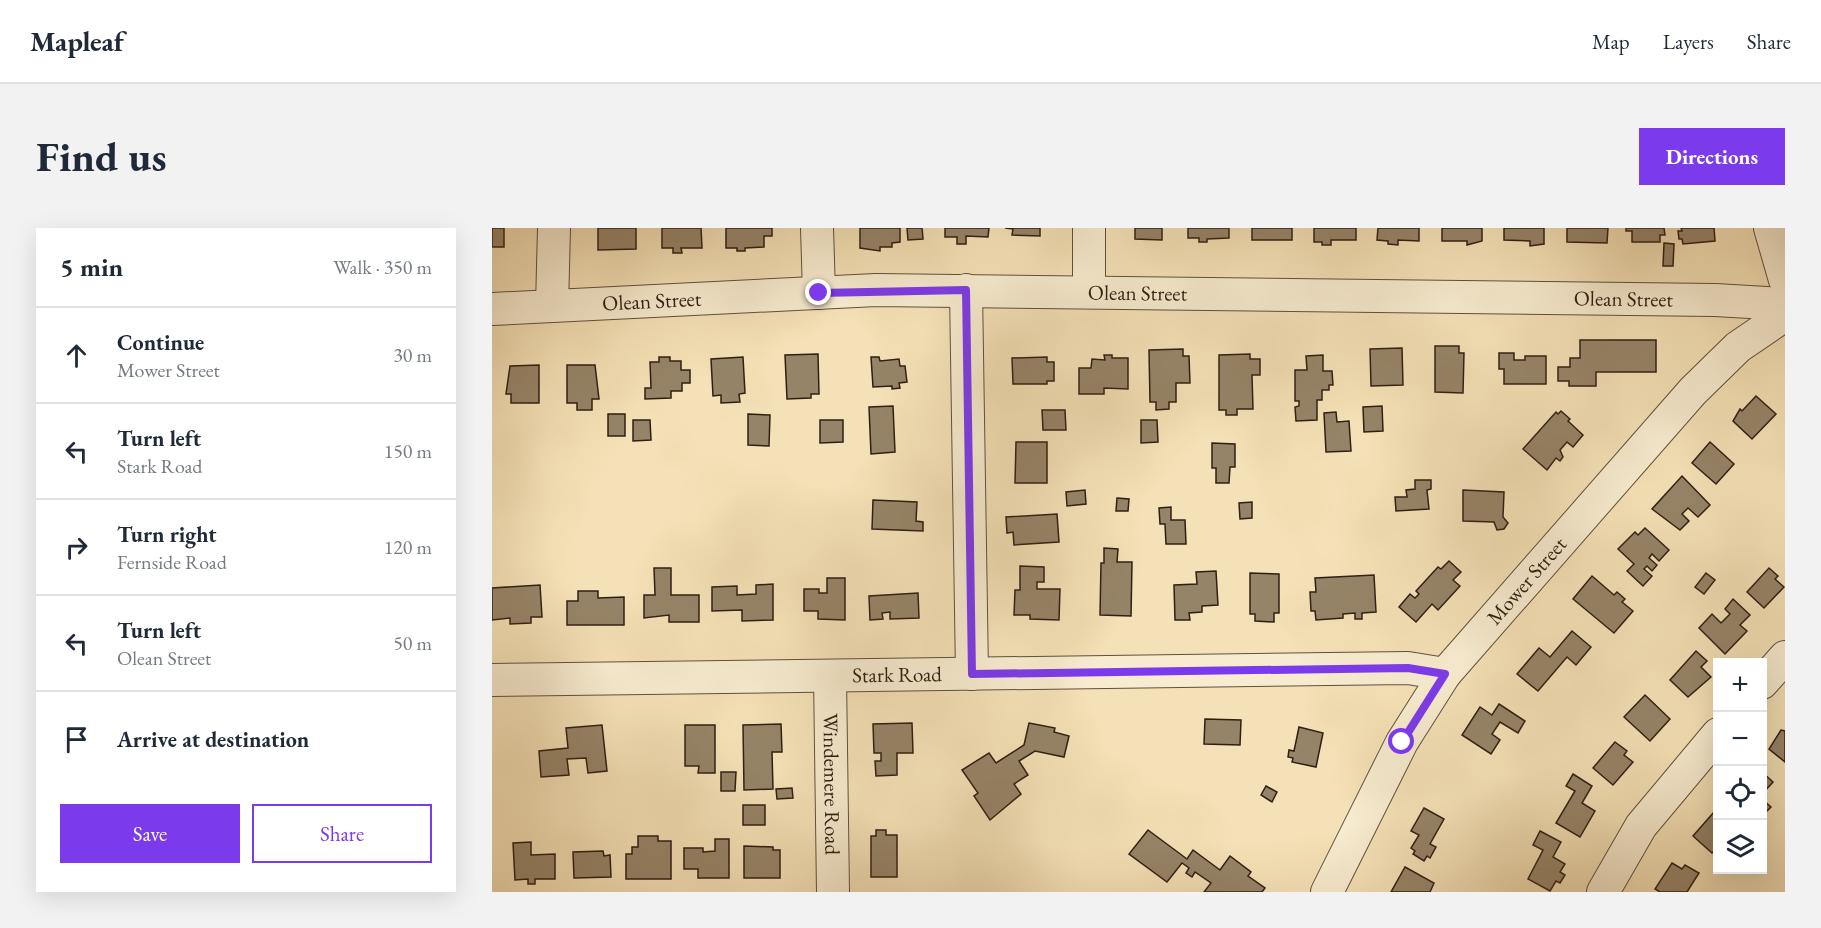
<!DOCTYPE html>
<meta charset="utf-8">
<style>
:root{--surface:#fff;--page:#f2f2f3;--text:#1f2937;--muted:#747a83;--line:#e0e1e3;--accent:#7c3aed}
body{margin:0;font-family:"EB Garamond",serif;background:var(--page);color:var(--text)}
.controls{position:absolute;right:18px;bottom:18px;display:grid;overflow:hidden;border-radius:0px;box-shadow:0 6px 24px #0002}
.controls button{width:54px;height:54px;display:grid;place-items:center;padding:0;border:0;border-bottom:2px solid var(--line);background:var(--surface);color:var(--text);font:30px sans-serif}
.stop{position:absolute;width:18px;height:18px;margin:-14px;border:4px solid #7c3aed;border-radius:50%;background:#fff}
.stop.end{background:#7c3aed;border-color:#fff;box-shadow:0 2px 6px #0008}
.list{margin:0;padding:0;list-style:none}
h2{display:flex;justify-content:space-between;align-items:center;height:78px;margin:0;padding:0 24px;font-size:26px}
h2 small{font-size:20px;font-weight:400;color:var(--muted)}
.list li{display:grid;grid-template-columns:39px 1fr auto;gap:18px;align-items:center;box-sizing:border-box;height:96px;padding:0 24px;border-top:2px solid var(--line)}
.list b{display:block;font-size:22px;white-space:nowrap}
.list p{margin:0;font-size:20px;white-space:nowrap;color:var(--muted)}
.list em{font-size:20px;font-style:normal;color:var(--muted)}
.actions{display:flex;gap:12px;padding:18px 24px}
.actions a{flex:1;padding:14px 0;border:2px solid var(--accent);border-radius:0px;text-align:center;font-size:21px;color:var(--accent)}
.actions .main{background:var(--accent);color:#fff}
.icon{flex:none;width:33px;height:33px;fill:none;stroke:currentColor;stroke-width:2;stroke-linecap:round;stroke-linejoin:round}
.map{position:relative;flex:none;width:1293px;height:664px;overflow:hidden;border-radius:0px}
header{display:flex;align-items:center;gap:36px;box-sizing:border-box;height:84px;padding:0 30px;background:var(--surface);border-bottom:2px solid var(--line)}
header strong{font-size:28px}
nav{display:flex;gap:33px;margin-inline-start:auto;font-size:21px}
.intro{display:flex;align-items:center;justify-content:space-between;box-sizing:border-box;height:144px;padding:0 36px}
h1{margin:0;font-size:42px}
.button{padding:15px 27px;border-radius:0px;background:var(--accent);color:#fff;font-size:21px;font-weight:700}
main{display:flex;gap:36px;padding:0 36px}
aside{flex:1;background:var(--surface);border-radius:0px;box-shadow:0 6px 24px #0002}
.map>svg:first-child{display:block}
.building{fill:#968468;stroke:#2f1f13;stroke-width:1.5}
.lines{fill:none;stroke-linecap:round;stroke-linejoin:round}
.minor-casing{stroke:#60503c;stroke-width:34}
.minor{stroke:#f8ecd0;stroke-width:32}
.route{stroke:#7c3aed;stroke-width:8}
.labels{text-anchor:middle;stroke-width:4.5;stroke-linejoin:round;paint-order:stroke}
.street-label{font-size:21px;fill:#2f1f13;stroke:#f8ecd0}
</style>
<header>
<strong>Mapleaf</strong>
<nav><a>Map</a><a>Layers</a><a>Share</a></nav>
</header>
<div class="intro"><h1>Find us</h1><a class="button">Directions</a></div>
<main>
<aside>
<h2>5 min<small>Walk · 350 m</small></h2>
<ul class="list">
<li><svg class="icon" aria-label="ahead" viewBox="0 0 24 24"><path d="M12 20V5M6 11l6-6 6 6"/></svg><div><b>Continue</b><p>Mower Street</p></div><em>30 m</em></li>
<li><svg class="icon" aria-label="left" viewBox="0 0 24 24"><path d="M17 20v-9H6M10 6l-5 5 5 5"/></svg><div><b>Turn left</b><p>Stark Road</p></div><em>150 m</em></li>
<li><svg class="icon" aria-label="right" viewBox="0 0 24 24"><path d="M7 20v-9h11M14 6l5 5-5 5"/></svg><div><b>Turn right</b><p>Fernside Road</p></div><em>120 m</em></li>
<li><svg class="icon" aria-label="left" viewBox="0 0 24 24"><path d="M17 20v-9H6M10 6l-5 5 5 5"/></svg><div><b>Turn left</b><p>Olean Street</p></div><em>50 m</em></li>
<li><svg class="icon" aria-label="arrive" viewBox="0 0 24 24"><path d="M6 21V4h12l-3 4 3 4H6"/></svg><div><b>Arrive at destination</b></div></li>
</ul>
<div class="actions"><a class="main">Save</a><a>Share</a></div>
</aside>
<div class="map">
<svg width="1293" height="664" viewBox="0 0 1293 664">
<rect width="100%" height="100%" fill="#f5e1b7"/>
<filter id="stains"><feTurbulence type="fractalNoise" baseFrequency=".00333" numOctaves="4"/><feColorMatrix values="0 0 0 0 .2 0 0 0 0 .09 0 0 0 0 .02 0 0 0 .5 -.17"/></filter>
<radialGradient id="worn" r=".72"><stop offset=".6" stop-color="#630" stop-opacity="0"/><stop offset="1" stop-color="#630" stop-opacity=".3"/></radialGradient>
<g class="building">
<rect x="0" y="0" width="12" height="19"/>
<polygon points="106,0 144,0 144,21 106,22"/>
<polygon points="170,0 209,0 210,20 189,20 190,25 181,25 181,20 170,20"/>
<polygon points="234,0 280,0 280,8 272,8 272,19 253,20 253,23 245,23 245,20 234,20"/>
<polygon points="368,0 408,0 408,14 400,15 400,19 388,19 388,23 368,20"/>
<polygon points="415,0 430,0 431,11 416,12"/>
<polygon points="453,0 497,0 496,9 474,8 474,16 465,16 465,9 453,9"/>
<polygon points="513,0 548,0 548,8 520,7 521,1"/>
<polygon points="643,0 670,0 670,12 643,11"/>
<polygon points="696,0 737,0 737,10 715,11 715,14 707,14 707,10 696,10"/>
<rect x="760" y="0" width="40" height="12"/>
<polygon points="822,0 864,0 864,12 839,12 839,17 830,17 830,14 822,14"/>
<polygon points="886,0 927,0 927,13 906,12 906,17 896,16 896,13 885,12"/>
<polygon points="950,0 990,0 990,13 975,17 975,13 950,13"/>
<polygon points="1012,0 1052,0 1052,16 1038,18 1038,13 1012,12"/>
<polygon points="1075,0 1116,0 1115,15 1075,14"/>
<polygon points="1134,0 1172,0 1173,7 1168,7 1168,14 1140,14 1140,3 1134,3"/>
<polygon points="1189,0 1222,0 1223,13 1191,16 1190,11 1187,11 1186,3 1190,3"/>
<polygon points="1172,15 1182,16 1181,38 1171,38"/>
<polygon points="1088,112 1164,112 1164,144 1104,144 1104,158 1077,158 1077,153 1066,153 1066,139 1078,139 1078,130 1088,130"/>
<polygon points="943,118 967,118 967,125 972,125 971,165 943,164"/>
<polygon points="910,120 911,157 879,158 878,121"/>
<polygon points="691,121 691,128 697,128 698,155 684,155 684,174 677,174 677,181 664,182 664,174 658,174 657,122"/>
<polygon points="1007,125 1022,125 1022,132 1033,132 1033,128 1054,128 1054,156 1012,156 1012,141 1007,141"/>
<polygon points="326,126 327,166 319,166 319,170 295,171 293,127"/>
<polygon points="758,126 758,131 768,131 768,147 760,147 761,181 745,181 745,187 734,187 734,182 727,182 727,127"/>
<polygon points="612,127 620,127 620,130 636,130 636,161 612,160 612,166 587,166 587,140 599,140 600,131 613,132"/>
<polygon points="831,127 831,143 840,143 841,157 837,157 837,162 830,162 830,172 825,172 825,192 804,193 803,179 807,178 807,173 803,173 803,142 815,142 814,128"/>
<polygon points="167,129 178,129 178,133 189,133 189,142 198,142 198,155 190,155 190,163 179,163 179,170 153,171 153,160 159,160 158,134 167,134"/>
<polygon points="251,129 253,165 247,166 248,174 229,175 229,167 221,168 219,131"/>
<polygon points="379,129 387,129 388,133 407,131 408,138 413,138 415,154 407,155 408,160 400,161 400,158 381,159"/>
<polygon points="555,129 555,134 562,134 562,153 555,153 555,156 521,156 520,130"/>
<polygon points="47,137 47,175 19,175 19,166 14,166 18,138"/>
<polygon points="75,137 103,137 107,171 100,171 100,182 85,182 85,175 75,175"/>
<polygon points="1264,168 1284,186 1260,211 1241,193 1248,181 1250,183"/>
<polygon points="401,178 403,224 379,226 377,179"/>
<polygon points="890,178 891,203 872,204 871,179"/>
<polygon points="550,182 573,182 574,202 551,202"/>
<polygon points="1069,183 1078,191 1076,193 1091,207 1081,219 1075,214 1068,222 1071,229 1068,233 1064,230 1055,242 1031,221 1064,184 1066,186"/>
<polygon points="844,184 845,194 857,193 859,223 834,224 832,185"/>
<rect x="116" y="186" width="17" height="22"/>
<polygon points="256,186 278,187 277,218 256,217"/>
<polygon points="141,192 158,192 159,212 141,213"/>
<polygon points="328,192 351,192 351,214 328,215"/>
<polygon points="649,192 665,192 666,214 649,215"/>
<polygon points="524,214 555,214 555,255 523,255"/>
<polygon points="1218,214 1242,236 1224,256 1200,235"/>
<polygon points="720,215 743,216 743,239 738,239 737,255 724,255 724,240 720,240"/>
<polygon points="1190,248 1218,277 1206,289 1196,280 1190,286 1197,293 1188,302 1160,281"/>
<polygon points="923,252 939,252 939,261 935,262 937,281 904,283 903,269 915,269 914,262 923,261"/>
<polygon points="593,262 594,276 575,278 574,264"/>
<polygon points="971,262 1012,264 1011,289 1016,295 1012,301 1005,302 1002,294 971,293"/>
<polygon points="625,270 637,271 636,283 624,283"/>
<polygon points="381,272 425,274 424,293 431,294 431,303 380,301"/>
<polygon points="760,274 760,290 748,291 747,275"/>
<polygon points="679,279 679,292 693,292 694,316 674,316 673,296 668,296 667,280"/>
<polygon points="565,286 567,314 522,317 521,304 515,305 514,289"/>
<polygon points="1153,300 1177,322 1167,333 1160,326 1157,330 1165,337 1160,343 1155,338 1152,341 1160,348 1151,358 1135,343 1142,336 1126,321 1143,304 1146,307"/>
<polygon points="612,320 626,321 625,334 640,334 639,388 608,387 609,335 612,335"/>
<polygon points="957,333 969,344 961,352 968,358 946,382 940,376 924,394 907,379 918,366 923,370 927,366 924,363 946,339 949,341"/>
<polygon points="528,338 552,339 552,354 545,354 545,361 568,361 567,392 538,391 538,387 522,387 523,362 528,362"/>
<polygon points="162,340 179,340 179,367 207,367 207,394 177,394 177,387 152,390 152,367 163,367"/>
<polygon points="1277,340 1286,348 1283,351 1292,359 1272,380 1255,364"/>
<polygon points="724,343 726,377 710,378 710,384 697,385 698,392 683,392 682,357 705,356 704,344"/>
<polygon points="758,345 787,346 787,385 782,385 782,394 763,393 763,386 758,386"/>
<polygon points="1214,345 1223,352 1212,366 1203,359"/>
<polygon points="882,347 884,384 870,385 870,391 863,391 863,385 851,386 851,390 824,392 823,383 819,383 818,364 824,364 823,350"/>
<polygon points="1100,348 1122,367 1125,364 1133,371 1130,374 1141,383 1122,405 1081,371"/>
<polygon points="335,350 353,350 353,392 326,391 326,383 312,383 312,361 327,361 327,365 335,365"/>
<polygon points="281,356 281,392 250,393 250,382 220,383 220,359 245,358 245,367 264,366 264,357"/>
<polygon points="48,357 50,389 39,389 39,395 18,396 18,390 0,392 0,360"/>
<polygon points="86,363 106,363 106,370 132,369 132,397 75,397 75,373 86,373"/>
<polygon points="426,365 427,390 398,391 398,384 390,385 391,391 378,392 377,368"/>
<polygon points="1241,371 1258,387 1248,397 1255,403 1233,426 1207,400 1220,386 1229,395 1238,386 1233,381"/>
<polygon points="1080,403 1099,419 1084,437 1075,429 1046,463 1025,446 1047,420 1058,429"/>
<polygon points="1204,423 1215,433 1209,439 1219,449 1196,469 1178,452"/>
<polygon points="1153,467 1178,491 1158,513 1132,489"/>
<polygon points="1007,476 1033,493 1026,505 1008,494 1000,506 1008,512 999,526 970,507 988,479 1000,487"/>
<polygon points="713,491 749,492 748,517 712,516"/>
<polygon points="420,495 421,525 405,525 405,547 384,548 383,533 389,533 389,525 382,525 381,496"/>
<polygon points="537,495 563,500 562,504 577,508 572,529 543,523 527,533 536,547 522,556 529,566 498,592 482,568 486,565 470,542 497,525 504,535 532,517"/>
<polygon points="289,496 290,524 280,524 281,561 252,562 251,497"/>
<polygon points="110,497 115,543 96,545 94,530 75,531 77,547 49,549 47,523 76,520 74,500"/>
<polygon points="193,497 223,497 223,545 206,545 207,538 193,538"/>
<polygon points="807,499 831,505 824,539 800,534 801,530 796,529 797,522 802,523"/>
<polygon points="1289,502 1293,503 1293,534 1277,521"/>
<polygon points="1123,514 1135,523 1132,527 1141,534 1121,557 1101,540"/>
<polygon points="229,544 244,544 243,563 229,563"/>
<polygon points="1270,544 1281,554 1270,566"/>
<polygon points="1081,546 1100,558 1090,575 1103,583 1088,609 1064,595 1083,563 1074,558"/>
<polygon points="774,558 785,564 780,574 769,567"/>
<polygon points="300,560 301,570 285,571 284,561"/>
<polygon points="1270,571 1279,579 1270,588"/>
<rect x="251" y="577" width="22" height="20"/>
<polygon points="932,580 952,591 938,616 944,619 938,630 935,628 932,633 921,626 923,623 919,620 927,607 919,603"/>
<polygon points="1222,584 1226,587 1226,619 1220,625 1201,608"/>
<polygon points="384,602 394,602 394,607 405,607 405,649 379,649 379,608 384,608"/>
<polygon points="656,602 695,631 701,622 728,642 738,628 759,644 756,648 773,660 770,664 712,664 719,655 703,644 700,649 694,645 697,640 690,635 675,654 637,626"/>
<polygon points="1048,603 1069,614 1061,629 1073,636 1068,644 1073,647 1068,655 1064,653 1058,663 1036,651 1051,622 1041,617"/>
<polygon points="146,608 166,608 166,613 179,613 179,651 134,651 134,626 140,626 140,619 146,619"/>
<polygon points="223,611 237,611 237,650 206,650 206,641 192,641 192,620 211,620 211,624 223,623"/>
<polygon points="39,614 39,627 63,626 63,651 43,651 43,656 36,656 36,651 23,652 21,615"/>
<polygon points="252,618 281,619 281,622 288,622 288,650 252,650"/>
<polygon points="111,623 112,628 118,627 119,649 82,650 81,624"/>
<polygon points="1180,635 1190,641 1193,637 1207,645 1195,664 1168,664 1163,661"/>
<polygon points="913,639 942,655 938,664 899,664"/>
</g>
<g class="lines">
<g class="minor-casing">
<g id="minor">
<polyline points="325,0 327,65"/>
<polyline points="1278,0 1293,52"/>
<polyline points="474,62 480,446"/>
<polyline points="597,63 597,0"/>
<polyline points="60,78 62,0"/>
<path id="s1" d="M 0,81 L 384,62 L 1223,72 L 1293,76"/>
<path id="s2" d="M 338,448 L 341,664"/>
<path id="s3" d="M 0,452 L 916,440 L 953,446"/>
<polyline points="1270,455 1293,429"/>
<path id="s4" d="M 835,664 L 910,514 L 953,446 L 1201,163 L 1246,119 L 1293,87"/>
<polyline points="1111,664 1149,598 1226,506"/>
</g>
</g>
<use href="#minor" class="minor"/>
</g>
<g class="lines">
<polyline class="route" points="327,65 474,62 480,446 916,440 953,446 910,514"/>
</g>
<g class="labels">
<g class="street-label">
<text dy="7" stroke="none"><textPath href="#s1" startOffset="646">Olean Street</textPath></text>
<text dy="7" stroke="none"><textPath href="#s1" startOffset="1132">Olean Street</textPath></text>
<text dy="7" stroke="none"><textPath href="#s1" startOffset="160">Olean Street</textPath></text>
<text dy="7" stroke="none"><textPath href="#s4" startOffset="372">Mower Street</textPath></text>
<text dy="7" stroke="none"><textPath href="#s3" startOffset="405">Stark Road</textPath></text>
<text dy="7" stroke="none"><textPath href="#s2" startOffset="108">Windemere Road</textPath></text>
</g>
</g>
<rect width="100%" height="100%" filter="url(#stains)"/>
<rect width="100%" height="100%" fill="url(#worn)"/>
</svg>
<div class="controls">
<button>+</button>
<button>−</button>
<button><svg class="icon" aria-label="locate" viewBox="0 0 24 24"><circle cx="12" cy="12" r="6"/><path d="M12 2v4M12 18v4M2 12h4M18 12h4"/></svg></button>
<button><svg class="icon" aria-label="layers" viewBox="0 0 24 24"><path d="M12 4l9 5-9 5-9-5zM3 14l9 5 9-5"/></svg></button>
</div>
<div class="stop" style="left:910px;top:514px"></div>
<div class="stop end" style="left:327px;top:65px"></div>
</div>
</main>
